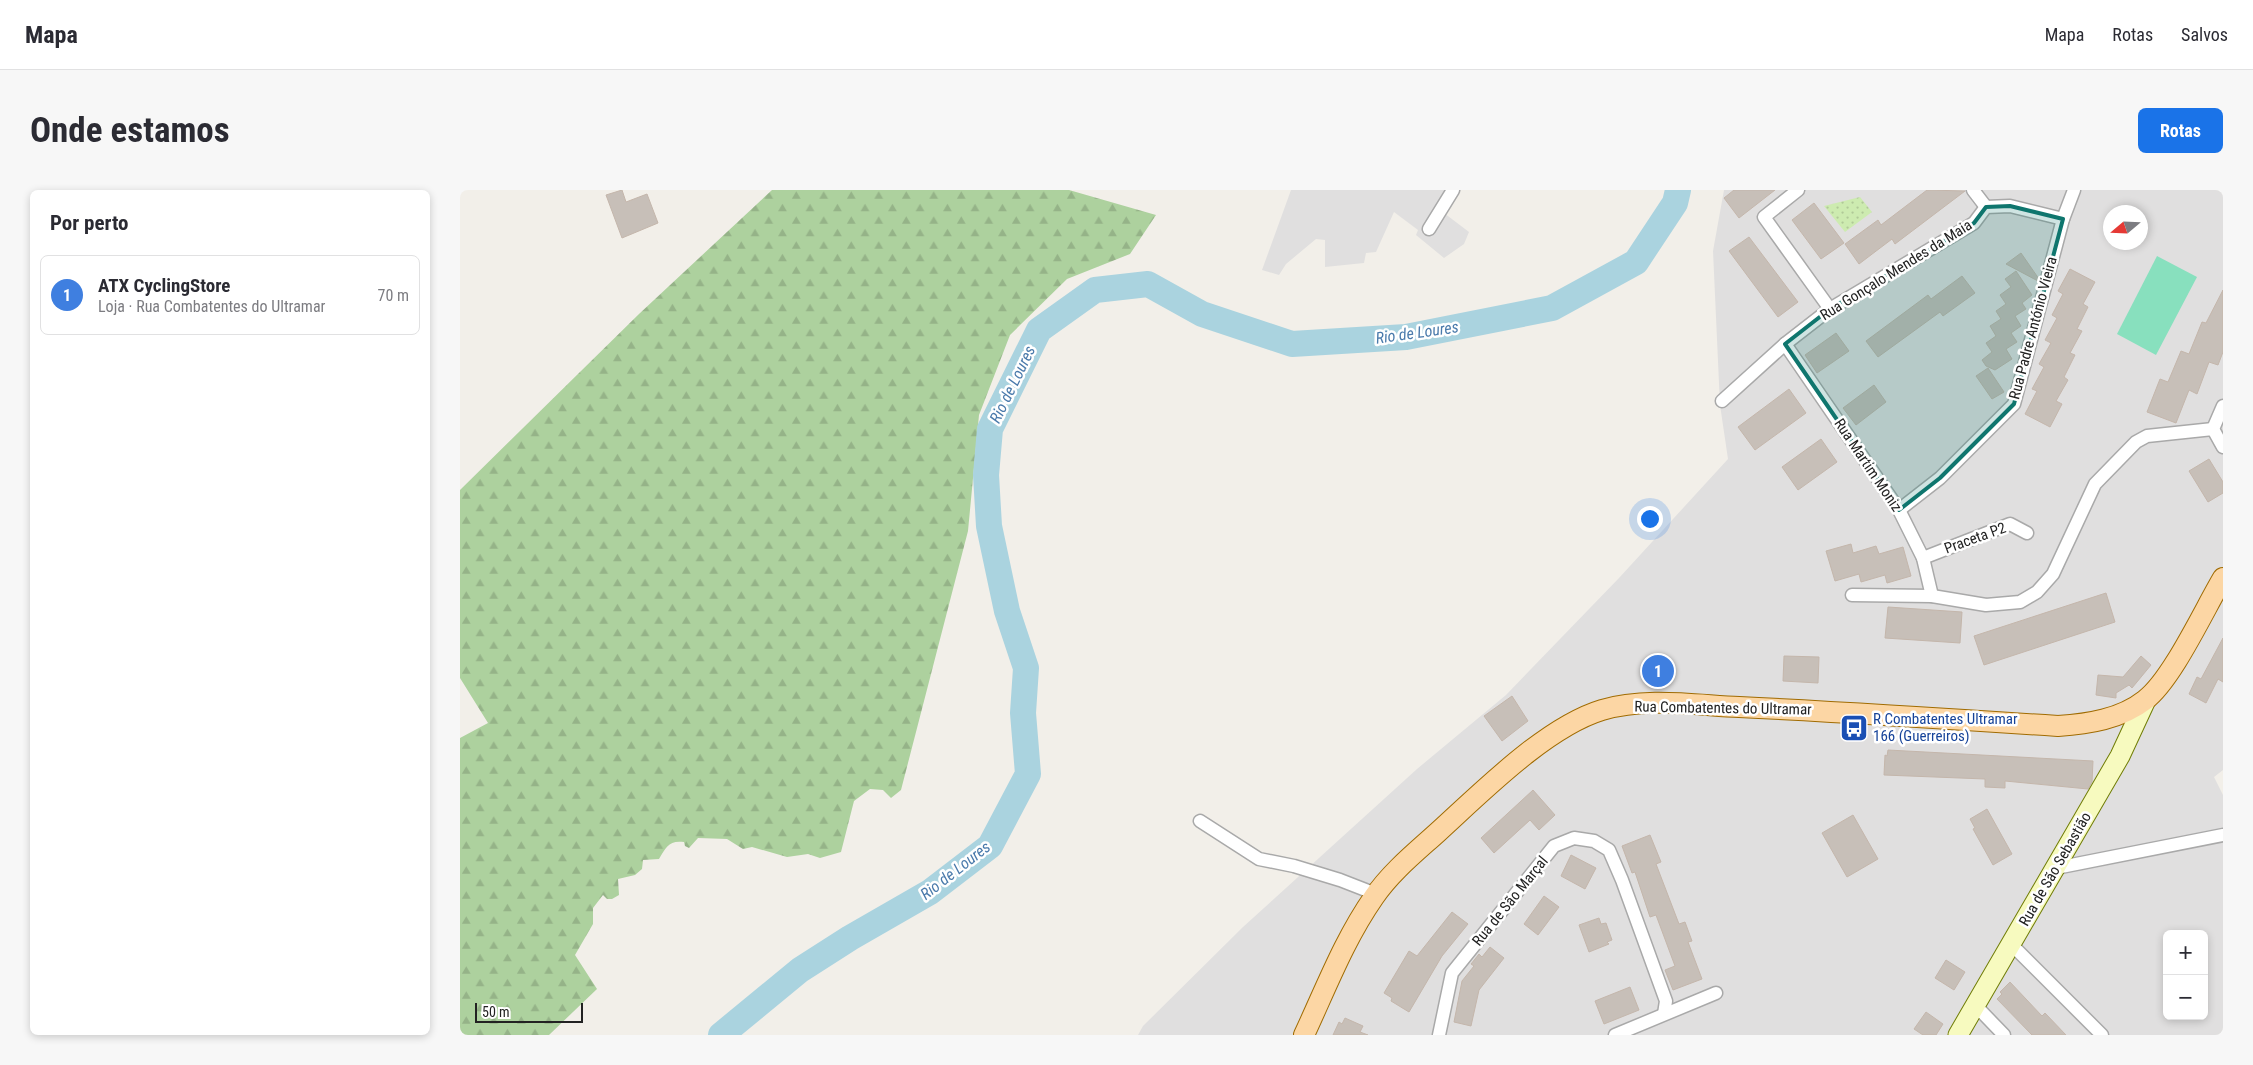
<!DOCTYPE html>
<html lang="pt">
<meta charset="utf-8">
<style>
:root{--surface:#fff;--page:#f7f7f7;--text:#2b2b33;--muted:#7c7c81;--line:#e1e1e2;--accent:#1a73e8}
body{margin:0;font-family:"Roboto Condensed",sans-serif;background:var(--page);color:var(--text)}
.controls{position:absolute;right:15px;bottom:15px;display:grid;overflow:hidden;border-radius:8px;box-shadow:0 2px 8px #0003}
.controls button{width:45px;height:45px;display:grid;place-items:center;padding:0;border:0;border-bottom:1px solid var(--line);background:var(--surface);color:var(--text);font:25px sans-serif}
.compass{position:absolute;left:1643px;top:15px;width:45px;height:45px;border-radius:50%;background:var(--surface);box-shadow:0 2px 8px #0003;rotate:251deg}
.scale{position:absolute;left:15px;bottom:12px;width:108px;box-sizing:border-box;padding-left:5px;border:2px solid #222;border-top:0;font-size:14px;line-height:18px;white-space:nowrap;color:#222;-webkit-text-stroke:4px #fff;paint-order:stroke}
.you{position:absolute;left:1189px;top:328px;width:18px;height:18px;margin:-12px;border:4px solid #fff;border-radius:50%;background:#1a73e8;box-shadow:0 0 0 8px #1a73e833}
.badge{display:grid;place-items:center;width:32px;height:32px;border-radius:50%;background:var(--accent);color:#fff;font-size:16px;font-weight:700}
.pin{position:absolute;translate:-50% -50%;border:2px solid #fff;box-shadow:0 1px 5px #0006}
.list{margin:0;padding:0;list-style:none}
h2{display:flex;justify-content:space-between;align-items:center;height:65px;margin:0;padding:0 20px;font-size:21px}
h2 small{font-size:16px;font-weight:400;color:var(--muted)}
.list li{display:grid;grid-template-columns:32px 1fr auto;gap:15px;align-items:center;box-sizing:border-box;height:80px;margin:0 10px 10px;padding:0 10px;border:1px solid var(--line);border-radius:8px}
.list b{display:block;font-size:19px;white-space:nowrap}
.list p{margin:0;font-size:16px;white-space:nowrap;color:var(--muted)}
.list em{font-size:16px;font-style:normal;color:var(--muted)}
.map{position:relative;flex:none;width:1763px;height:845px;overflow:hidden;border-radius:8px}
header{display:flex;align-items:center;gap:30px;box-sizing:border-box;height:70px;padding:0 25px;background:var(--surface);border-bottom:1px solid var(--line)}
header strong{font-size:24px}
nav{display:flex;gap:28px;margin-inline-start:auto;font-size:18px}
.intro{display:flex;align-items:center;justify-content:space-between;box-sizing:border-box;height:120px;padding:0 30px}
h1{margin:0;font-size:35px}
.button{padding:12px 22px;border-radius:8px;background:var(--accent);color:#fff;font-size:18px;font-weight:700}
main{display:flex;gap:30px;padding:0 30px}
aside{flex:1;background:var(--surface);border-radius:8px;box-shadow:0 2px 8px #0003}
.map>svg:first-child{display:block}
.residential{fill:#e0dfdf;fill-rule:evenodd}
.grass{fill:url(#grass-dots)}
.forest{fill:url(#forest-firs)}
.pitch{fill:#88e0be}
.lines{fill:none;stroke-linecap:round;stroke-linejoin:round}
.river{stroke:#aad3df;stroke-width:26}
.building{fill:#c7bfb8;stroke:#c4b6ab}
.street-casing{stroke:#a9a9a9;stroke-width:15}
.secondary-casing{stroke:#707d05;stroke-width:21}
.primary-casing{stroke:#a06b00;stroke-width:22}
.street{stroke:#fff;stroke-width:12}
.secondary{stroke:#f7fabf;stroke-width:19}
.primary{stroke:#fcd6a4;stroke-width:20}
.marked{fill:#0f766e;fill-opacity:0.2;stroke:#0f766e;stroke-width:4;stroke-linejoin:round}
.labels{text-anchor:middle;stroke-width:5;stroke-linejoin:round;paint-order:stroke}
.street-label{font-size:15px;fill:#222;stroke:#fff}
.transit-label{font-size:15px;fill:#164399;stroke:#fff;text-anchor:start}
.water-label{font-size:16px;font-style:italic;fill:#4a7aab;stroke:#fff}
</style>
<header>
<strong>Mapa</strong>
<nav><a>Mapa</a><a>Rotas</a><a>Salvos</a></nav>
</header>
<div class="intro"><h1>Onde estamos</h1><a class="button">Rotas</a></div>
<main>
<aside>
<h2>Por perto<small></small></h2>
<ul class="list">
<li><span class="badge" style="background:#3f7fe0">1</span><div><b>ATX CyclingStore</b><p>Loja · Rua Combatentes do Ultramar</p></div><em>70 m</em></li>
</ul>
</aside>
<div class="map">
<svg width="1763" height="845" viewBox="0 0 1763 845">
<defs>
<pattern id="grass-dots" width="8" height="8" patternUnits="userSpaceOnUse" patternTransform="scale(1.25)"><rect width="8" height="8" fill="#cdebb0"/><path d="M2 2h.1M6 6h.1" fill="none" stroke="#b0c997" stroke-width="1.8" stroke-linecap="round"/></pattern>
<pattern id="forest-firs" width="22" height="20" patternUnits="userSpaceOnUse" patternTransform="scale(1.25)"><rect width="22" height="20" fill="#add19e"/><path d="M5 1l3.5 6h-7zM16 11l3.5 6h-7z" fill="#95b388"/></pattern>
</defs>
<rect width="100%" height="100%" fill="#f2efe9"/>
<g class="residential">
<polygon points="831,0 1001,0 984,23 1009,42 1004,54 984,68 956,45 958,40 934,22 916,62 906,63 904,73 865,77 865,50 856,49 826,74 819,85 802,80"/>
<path d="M 1264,0 L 1763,0 L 1763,580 L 1754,587 L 1763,605 L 1763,845 L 678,845 L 683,836 L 783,737 L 957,579 L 1046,505 L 1159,388 L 1268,269 L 1260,215 L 1253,61 ZM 1650,22 L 1680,22 L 1680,52 L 1650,52 ZM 1707,744 L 1744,744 L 1744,826 L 1707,826 Z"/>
</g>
<polygon class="grass" points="1400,7 1412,22 1385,42 1364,16"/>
<path class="forest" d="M 312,0 L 609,0 L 696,25 L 670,64 L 607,89 L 550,145 L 519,225 L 508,341 L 441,600 L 431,608 L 423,600 L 410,599 L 394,611 L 381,662 L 360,668 L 348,664 L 327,667 L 292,657 L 283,659 L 267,649 L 238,648 L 229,658 L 225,656 L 224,652 C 209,650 206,657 199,669 L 183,670 L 182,679 L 175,685 L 158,689 L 159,705 L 152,709 L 147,709 L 143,705 L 133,718 L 133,734 L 115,765 L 137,799 L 89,845 L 0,845 L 0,548 L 28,533 L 0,488 L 0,300 L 179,124 Z"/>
<polygon class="pitch" points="1697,66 1737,87 1696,165 1657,144"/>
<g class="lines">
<polyline class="river" points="261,845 340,780 390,748 470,702 530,656 568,584 563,523 566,478 547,421 529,336 526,285 530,239 579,140 635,100 688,94 742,124 832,154 946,147 1092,118 1176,72 1215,13 1218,0"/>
</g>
<g class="building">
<polygon points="162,0 166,12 187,4 198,33 162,48 146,5"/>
<polygon points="1274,0 1315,0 1279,28 1264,8"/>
<polygon points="1467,0 1505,1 1435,54 1432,49 1399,74 1385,54 1418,30 1421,35"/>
<polygon points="1354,13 1384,53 1361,69 1332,30"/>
<polygon points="1289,47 1338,112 1318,127 1269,61"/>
<polygon points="1561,63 1579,89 1578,91 1546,74"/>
<polygon points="1610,79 1635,92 1623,114 1628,117 1617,139 1622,141 1610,163 1615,165 1604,187 1608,190 1596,211 1602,214 1590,237 1565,224 1577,201 1572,199 1584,177 1579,174 1591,153 1585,150 1597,128 1592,125 1603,104 1598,101"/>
<polygon points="1556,81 1572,105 1562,113 1566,119 1555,126 1561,136 1551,143 1557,152 1546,159 1552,169 1535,180 1526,176 1522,170 1532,162 1526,153 1536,146 1530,136 1541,129 1536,121 1546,114 1540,105 1551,97 1545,89"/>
<polygon points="1502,86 1515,103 1483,126 1480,122 1418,167 1406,151 1468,105 1471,109"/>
<polygon points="1763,100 1763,162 1758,175 1749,172 1737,204 1729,200 1716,233 1687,222 1700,189 1708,192 1721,161 1729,164 1742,132 1746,133"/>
<polygon points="1376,143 1389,161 1357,183 1345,165"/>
<polygon points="1528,178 1544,202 1532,209 1516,186"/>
<polygon points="1414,195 1426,212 1396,235 1383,218"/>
<polygon points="1329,199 1346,223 1295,260 1278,237"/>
<polygon points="1361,249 1377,272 1338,300 1322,277"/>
<polygon points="1749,269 1763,292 1763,303 1748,312 1729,281"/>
<polygon points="1391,354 1393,363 1416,356 1419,364 1443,357 1451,386 1427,393 1425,385 1401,392 1399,384 1375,391 1366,361"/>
<polygon points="1646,403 1655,432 1524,475 1514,446"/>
<polygon points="1428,417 1502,422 1500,453 1425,448"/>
<polygon points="1763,448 1763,492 1758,489 1746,513 1729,504 1737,487 1741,489"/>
<polygon points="1324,466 1359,467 1358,493 1323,491"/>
<polygon points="1681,466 1691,475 1672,498 1669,495 1656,503 1656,508 1636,505 1638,485 1663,487"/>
<polygon points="1052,506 1068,531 1042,551 1024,526"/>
<polygon points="1428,560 1633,571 1632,592 1628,599 1545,591 1545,598 1525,597 1525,589 1424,585 1425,565 1427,566"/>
<polygon points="1073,600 1095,625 1079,640 1070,630 1034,663 1021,648"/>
<polygon points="1527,619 1552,664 1533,675 1513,639 1515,638 1510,629"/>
<polygon points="1393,625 1418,669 1387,687 1362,643"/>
<polygon points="1190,645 1201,672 1196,674 1219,734 1225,732 1232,751 1228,752 1242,789 1213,800 1205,780 1215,776 1196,725 1190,727 1175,682 1172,683 1162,656"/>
<polygon points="1111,665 1136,678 1125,699 1101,686"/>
<polygon points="1084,706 1099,717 1078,745 1064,734"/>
<polygon points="992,722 1008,734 982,766 949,822 931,811 932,808 924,803 949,761 957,766"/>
<polygon points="1139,728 1141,734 1146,733 1152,750 1147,752 1149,754 1129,762 1119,735"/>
<polygon points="1030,757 1044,768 1019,800 1011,836 994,832 1002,791 1014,776 1011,774 1019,764 1022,767"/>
<polygon points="1486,770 1505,782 1494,800 1475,788"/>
<polygon points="1550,792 1582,826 1585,823 1606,845 1572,845 1537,809 1542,804 1540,802"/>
<polygon points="1170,797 1179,820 1144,834 1135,811"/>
<polygon points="1466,822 1483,834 1476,845 1463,845 1454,839"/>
<polygon points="885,828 903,836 900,842 908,845 873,845 879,832 882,834"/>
</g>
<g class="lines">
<g class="street-casing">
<g id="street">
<polyline points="1338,0 1304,27 1370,119"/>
<polyline points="1513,0 1526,17"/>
<polyline points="969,39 993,0"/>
<polyline points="1325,154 1439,320 1463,368 1472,406"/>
<polyline points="1262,211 1325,154 1370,119 1514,33 1526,17 1550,16 1603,29"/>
<polyline points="1763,216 1753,239 1763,257"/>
<polyline points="1439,320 1480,288 1554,214 1603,29 1614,0"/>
<polyline points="1463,368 1550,334 1567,343"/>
<polyline points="1392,405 1472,406 1526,415 1560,412 1577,402 1593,384 1635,294 1676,252 1687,246 1753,239"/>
<polyline points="740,631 799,669 834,676 880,690 916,704"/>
<polyline points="1596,678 1763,645"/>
<polyline points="1552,755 1642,845"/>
<polyline points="1516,816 1544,845"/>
<polyline points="979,845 992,783 1094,656 1114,648 1134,651 1149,660 1162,690 1206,811 1204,824"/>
<polyline points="1155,845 1256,803"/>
</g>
</g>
<g class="secondary-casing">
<polyline id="secondary" points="1498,845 1660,566 1686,510"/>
</g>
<g class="primary-casing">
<path id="primary" d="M 844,845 C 866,798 884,750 914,707 C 931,682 956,662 978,642 C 1022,602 1086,537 1142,520 C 1185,507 1235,515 1279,517 C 1385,522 1492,529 1598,536 C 1628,534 1661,529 1685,510 C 1712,490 1745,418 1763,388"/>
</g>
<use href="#street" class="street"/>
<use href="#secondary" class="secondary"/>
<use href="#primary" class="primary"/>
</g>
<path class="marked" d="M 1550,16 L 1603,29 L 1554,214 L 1480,288 L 1439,320 L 1325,154 L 1370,119 L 1514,33 L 1526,17 Z"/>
<defs>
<g id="bus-square" transform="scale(1.4375)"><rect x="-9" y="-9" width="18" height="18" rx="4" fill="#1a4fb4" stroke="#fff"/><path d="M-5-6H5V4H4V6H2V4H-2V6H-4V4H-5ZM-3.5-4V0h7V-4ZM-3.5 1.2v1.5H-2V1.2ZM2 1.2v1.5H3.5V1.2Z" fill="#fff"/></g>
</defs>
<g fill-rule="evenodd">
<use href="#bus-square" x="1394" y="538"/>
</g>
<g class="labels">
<g class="street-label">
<text transform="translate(1436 80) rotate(-32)" y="5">Rua Gonçalo Mendes da Maia</text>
<text transform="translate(1573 138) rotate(-75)" y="5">Rua Padre António Vieira</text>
<text transform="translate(1408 275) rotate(56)" y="5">Rua Martim Moniz</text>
<text transform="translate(1515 348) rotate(-20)" y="5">Praceta P2</text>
<text transform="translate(1263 518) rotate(1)" y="5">Rua Combatentes do Ultramar</text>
<text transform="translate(1595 679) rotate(-60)" y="5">Rua de São Sebastião</text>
<text transform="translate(1050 711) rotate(-51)" y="5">Rua de São Marçal</text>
</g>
<g class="transit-label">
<text x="1413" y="534">R Combatentes Ultramar<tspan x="1413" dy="17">166 (Guerreiros)</tspan></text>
</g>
<g class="water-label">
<text transform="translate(957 142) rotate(-8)" y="6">Rio de Loures</text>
<text transform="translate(552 194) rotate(-64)" y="6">Rio de Loures</text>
<text transform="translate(495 680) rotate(-38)" y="6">Rio de Loures</text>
</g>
</g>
</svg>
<div class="controls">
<button>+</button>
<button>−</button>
</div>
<svg class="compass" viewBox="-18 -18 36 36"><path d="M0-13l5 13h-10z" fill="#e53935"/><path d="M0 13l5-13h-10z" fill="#7c7c81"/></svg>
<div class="scale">50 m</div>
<div class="you"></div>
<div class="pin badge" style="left:1198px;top:481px;background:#3f7fe0">1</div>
</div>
</main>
